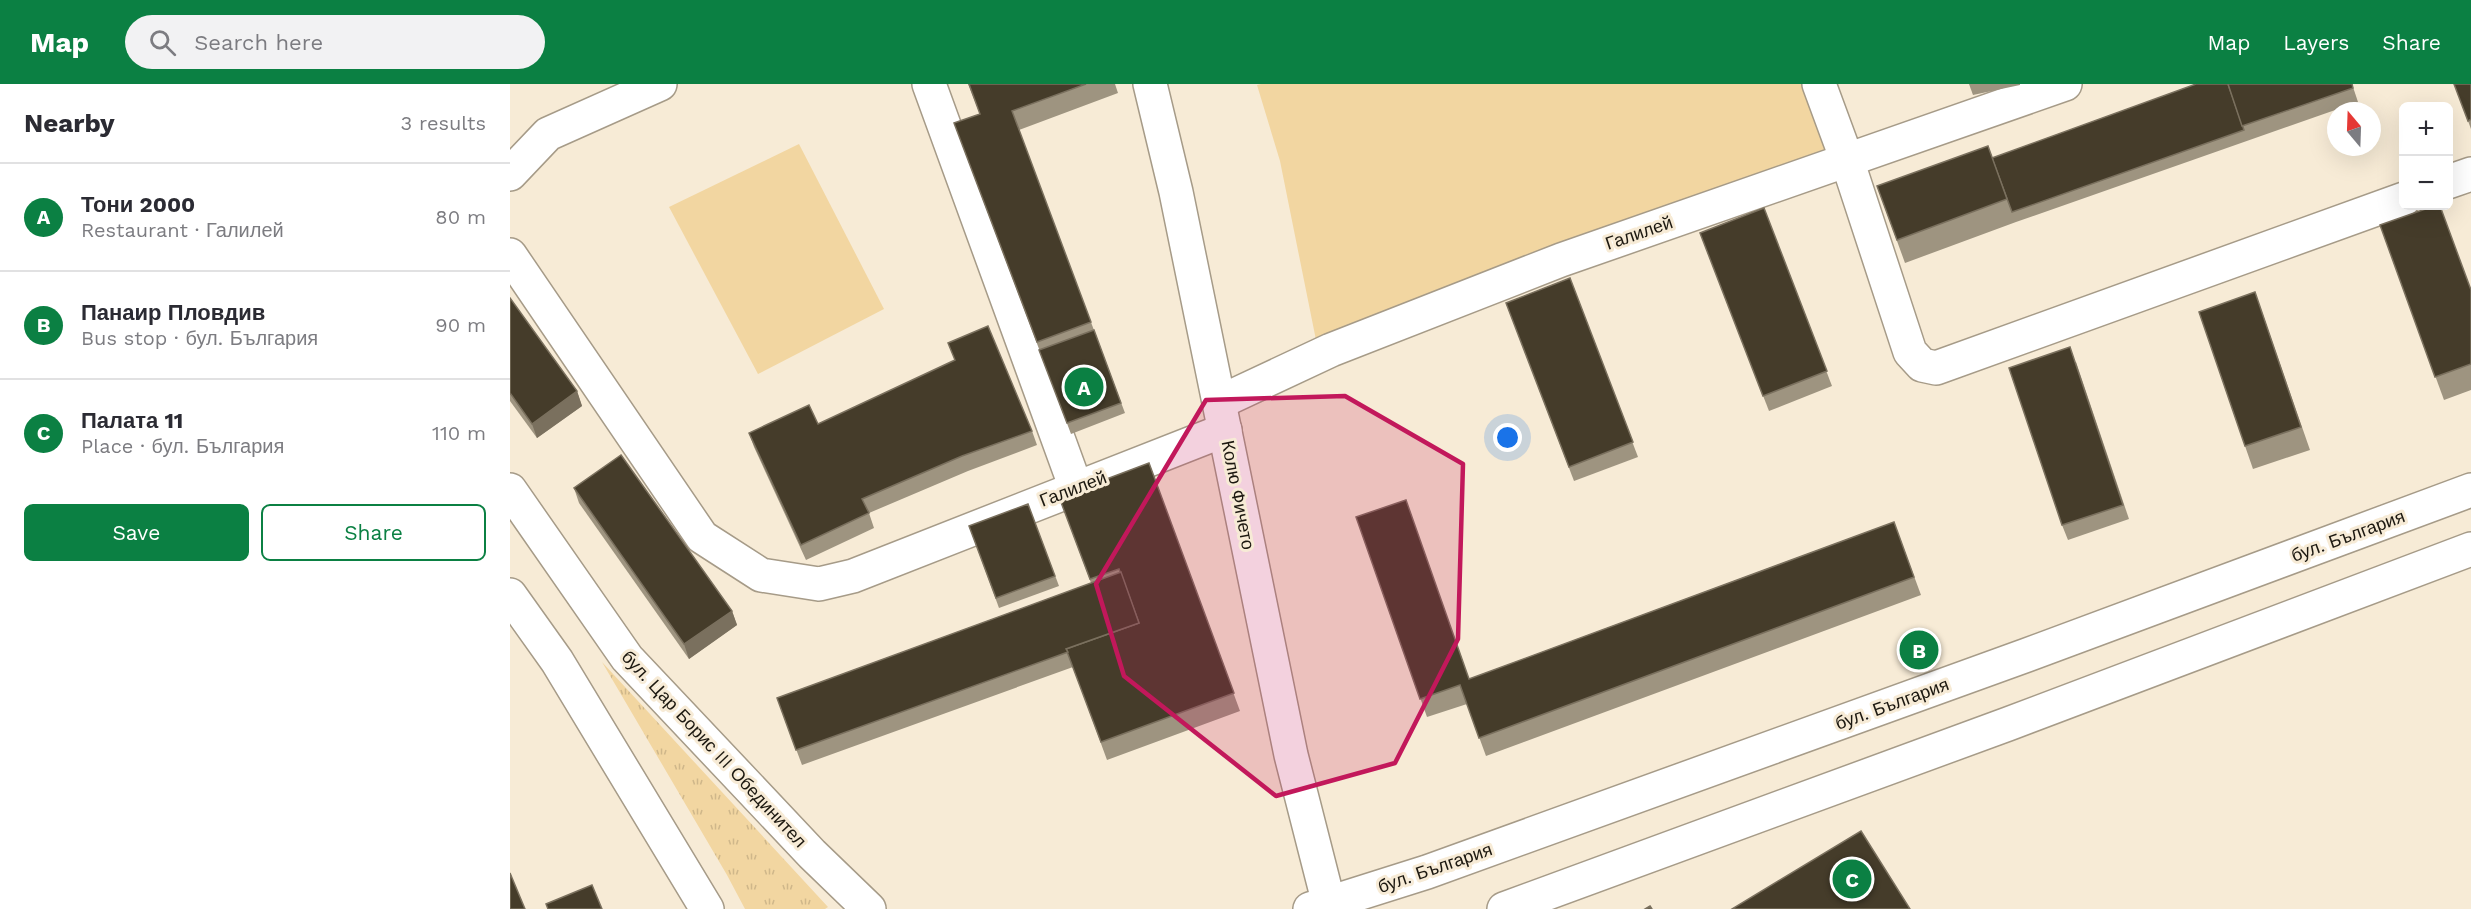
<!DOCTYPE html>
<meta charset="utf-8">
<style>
:root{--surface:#fff;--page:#f2f2f3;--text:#2b2b33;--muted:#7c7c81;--line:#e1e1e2;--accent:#0b8043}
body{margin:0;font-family:"Work Sans",sans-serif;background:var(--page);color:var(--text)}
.controls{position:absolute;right:18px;top:18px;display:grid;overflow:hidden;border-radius:9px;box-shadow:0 6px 24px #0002}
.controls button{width:54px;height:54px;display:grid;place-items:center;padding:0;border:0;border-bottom:2px solid var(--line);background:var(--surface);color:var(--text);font:30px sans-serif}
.compass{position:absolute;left:1817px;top:18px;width:54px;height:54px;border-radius:50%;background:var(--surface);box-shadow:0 6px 24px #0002;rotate:341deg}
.you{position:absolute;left:998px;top:354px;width:21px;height:21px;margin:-15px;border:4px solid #fff;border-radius:50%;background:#1a73e8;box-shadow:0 0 0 9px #1a73e833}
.badge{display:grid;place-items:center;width:39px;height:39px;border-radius:50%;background:var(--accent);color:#fff;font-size:20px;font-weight:700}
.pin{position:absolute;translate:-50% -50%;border:3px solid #fff;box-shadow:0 2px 6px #0006}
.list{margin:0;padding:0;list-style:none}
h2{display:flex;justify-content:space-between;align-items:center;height:78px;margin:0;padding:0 24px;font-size:26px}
h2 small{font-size:20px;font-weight:400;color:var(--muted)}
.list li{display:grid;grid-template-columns:39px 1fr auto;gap:18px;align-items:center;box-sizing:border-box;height:108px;padding:0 24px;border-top:2px solid var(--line)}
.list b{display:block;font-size:22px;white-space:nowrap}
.list p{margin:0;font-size:20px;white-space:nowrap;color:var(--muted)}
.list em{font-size:20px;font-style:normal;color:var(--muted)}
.actions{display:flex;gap:12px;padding:18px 24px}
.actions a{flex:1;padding:14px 0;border:2px solid var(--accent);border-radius:9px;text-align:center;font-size:21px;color:var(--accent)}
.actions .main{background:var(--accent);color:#fff}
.icon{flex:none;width:33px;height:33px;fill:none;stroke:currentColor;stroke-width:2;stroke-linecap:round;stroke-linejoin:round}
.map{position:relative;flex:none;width:1961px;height:825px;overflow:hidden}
header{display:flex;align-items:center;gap:36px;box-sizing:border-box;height:84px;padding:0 30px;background:var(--accent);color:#fff}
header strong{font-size:28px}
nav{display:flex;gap:33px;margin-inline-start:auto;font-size:21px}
.search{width:420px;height:54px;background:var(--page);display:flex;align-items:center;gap:15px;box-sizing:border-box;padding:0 21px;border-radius:33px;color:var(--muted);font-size:22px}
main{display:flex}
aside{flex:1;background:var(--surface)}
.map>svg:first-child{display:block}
.grass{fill:url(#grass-tufts)}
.park{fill:#f2d6a1}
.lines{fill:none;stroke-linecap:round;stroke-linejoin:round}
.minor-casing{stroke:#a69b88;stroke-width:36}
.secondary-casing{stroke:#a69b88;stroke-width:36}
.primary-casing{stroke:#a69b88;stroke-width:36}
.minor{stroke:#fff;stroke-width:33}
.secondary{stroke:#fff;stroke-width:33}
.primary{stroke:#fff;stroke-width:33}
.wall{fill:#9e9480}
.shaded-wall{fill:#7a705e}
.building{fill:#453c2a;stroke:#7a705e;stroke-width:1.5}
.marked{fill:#c2185b;fill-opacity:0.2;stroke:#c2185b;stroke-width:4.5;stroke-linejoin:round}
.labels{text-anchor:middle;stroke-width:6;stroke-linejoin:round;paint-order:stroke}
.street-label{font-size:18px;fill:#1c1810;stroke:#f7ebd6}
</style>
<header>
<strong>Map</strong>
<div class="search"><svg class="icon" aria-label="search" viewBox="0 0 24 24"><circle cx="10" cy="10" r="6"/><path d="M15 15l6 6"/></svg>Search here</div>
<nav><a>Map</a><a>Layers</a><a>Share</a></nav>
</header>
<main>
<aside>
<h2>Nearby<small>3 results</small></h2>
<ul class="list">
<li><span class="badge">A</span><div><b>Тони 2000</b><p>Restaurant · Галилей</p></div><em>80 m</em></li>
<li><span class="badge">B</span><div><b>Панаир Пловдив</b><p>Bus stop · бул. България</p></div><em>90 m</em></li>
<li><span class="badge">C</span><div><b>Палата 11</b><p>Place · бул. България</p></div><em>110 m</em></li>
</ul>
<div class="actions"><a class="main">Save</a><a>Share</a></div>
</aside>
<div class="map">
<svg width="1961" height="825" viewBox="0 0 1961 825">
<defs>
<pattern id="grass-tufts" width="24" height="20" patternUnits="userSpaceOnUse" patternTransform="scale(1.5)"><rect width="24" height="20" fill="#f2d6a1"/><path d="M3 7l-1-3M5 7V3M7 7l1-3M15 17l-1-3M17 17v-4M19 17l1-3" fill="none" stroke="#cfb78a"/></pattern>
</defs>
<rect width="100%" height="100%" fill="#f7ebd6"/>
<polygon class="grass" points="92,578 318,823 315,825 235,825 217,791"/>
<g class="park">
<polygon points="751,0 1295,0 1317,67 806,256 770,77 747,1"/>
<polygon points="289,60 374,225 248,290 159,123"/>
</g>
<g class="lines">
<g class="minor-casing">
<g id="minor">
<polyline points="419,0 566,404"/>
<polyline points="640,0 666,108 781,671 819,820"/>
<polyline points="1309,0 1337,76 1400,268 1412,281 1426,284 1894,115"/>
<polyline points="0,90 38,50 150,0"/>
<polyline points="1938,98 1961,90"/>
<polyline points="0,171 192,453 251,491 309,500 343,492 715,346"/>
<polyline points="710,318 821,266 1051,176 1555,0"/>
</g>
</g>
<g class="secondary-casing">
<g id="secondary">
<polyline points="0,406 117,574 302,770 359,825"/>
<polyline points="0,511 47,577 197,825"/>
</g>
</g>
<g class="primary-casing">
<g id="primary">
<polyline points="800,825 917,788 1517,571 1961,406"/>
<polyline points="994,825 1498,640 1961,465"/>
</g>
</g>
<use href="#minor" class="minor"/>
<use href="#secondary" class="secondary"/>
<use href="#primary" class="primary"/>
</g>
<g class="wall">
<polygon points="458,0 605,0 608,9 509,46 615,329 561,350 444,39 470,30"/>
<polygon points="1459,0 1510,0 1510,1 1463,11"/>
<polygon points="1842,0 1848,18 1506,138 1395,179 1367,102 1482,74"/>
<polygon points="1944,0 1961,0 1961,45"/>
<polygon points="1254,124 1322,302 1259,327 1190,149"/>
<polygon points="1870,141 1961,206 1961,306 1934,316"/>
<polygon points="1060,194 1128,373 1064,397 996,219"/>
<polygon points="1745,208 1800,366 1743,385 1735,362"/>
<polygon points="0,214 67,307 72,322 27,354 0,317"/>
<polygon points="1566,278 1619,435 1558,456 1552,441"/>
<polygon points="308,340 522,347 527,361 458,387 359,429 364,444 296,476 244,363 239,349"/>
<polygon points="639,379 730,627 597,676 563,583 292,681 267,614 581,499 549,413"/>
<polygon points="64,404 222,527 227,541 179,575 69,419"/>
<polygon points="518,420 549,502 489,524 459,442"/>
<polygon points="846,433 959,595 1384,438 1411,511 976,672 957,620 917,633"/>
</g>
<g class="shaded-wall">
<polygon points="67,307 72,322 27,354 22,340"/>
<polygon points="222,527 227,541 179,575 174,560"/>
</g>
<g class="building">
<polygon points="459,0 576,0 502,27 581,238 527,258 444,39 470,30"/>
<polygon points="1686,0 1718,0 1734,46 1502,128 1482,74"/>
<polygon points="1718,0 1842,0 1843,4 1732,42"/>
<polygon points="1944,0 1961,0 1961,35 1958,37"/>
<polygon points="1478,62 1497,115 1387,156 1367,102"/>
<polygon points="1924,122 1930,122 1961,206 1961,280 1925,293 1870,141"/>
<polygon points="1254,124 1317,287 1253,312 1190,149"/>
<polygon points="1060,194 1123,358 1059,383 996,219"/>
<polygon points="1745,208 1791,343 1735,362 1689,228"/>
<polygon points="0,214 67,307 22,340 0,309"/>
<polygon points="478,242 522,347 452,372 352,415 359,429 291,461 239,349 299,321 308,340 445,276 438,259"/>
<polygon points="584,246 611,319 557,339 529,266"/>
<polygon points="1560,263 1613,421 1552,441 1499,284"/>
<polygon points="111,371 222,527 174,560 64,404"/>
<polygon points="639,379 724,609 591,658 556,565 629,539 609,485 580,495 549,413"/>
<polygon points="896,416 959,595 1384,438 1404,493 969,654 950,601 910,615 846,433"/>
<polygon points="518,420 545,492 486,514 459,442"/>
<polygon points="611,488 629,539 556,565 558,568 286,666 267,614"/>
<polygon points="1351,747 1400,825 1222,825"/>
<polygon points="0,789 15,825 0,825"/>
<polygon points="82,801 92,825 38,825 36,820"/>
<polygon points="1140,822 1142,825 1135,825"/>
</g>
<path class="marked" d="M 835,312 L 953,380 L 948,555 L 885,679 L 766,712 L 614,592 L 586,500 L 696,316 Z"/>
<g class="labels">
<g class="street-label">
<text transform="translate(1129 149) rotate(-19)" y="6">Галилей</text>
<text transform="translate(563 405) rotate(-21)" y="6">Галилей</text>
<text transform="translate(728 411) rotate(79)" y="6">Колю Фичето</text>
<text transform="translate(1838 452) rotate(-20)" y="6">бул. България</text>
<text transform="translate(1382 620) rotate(-20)" y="6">бул. България</text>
<text transform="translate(204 665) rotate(47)" y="6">бул. Цар Борис III Обединител</text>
<text transform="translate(925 784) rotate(-19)" y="6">бул. България</text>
</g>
</g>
</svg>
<div class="controls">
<button>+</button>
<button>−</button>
</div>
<svg class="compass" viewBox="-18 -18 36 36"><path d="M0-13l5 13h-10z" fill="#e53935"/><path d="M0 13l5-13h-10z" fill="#7c7c81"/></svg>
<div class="you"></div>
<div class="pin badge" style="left:574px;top:303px">A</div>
<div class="pin badge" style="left:1409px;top:566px">B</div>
<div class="pin badge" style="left:1342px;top:795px">C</div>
</div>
</main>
